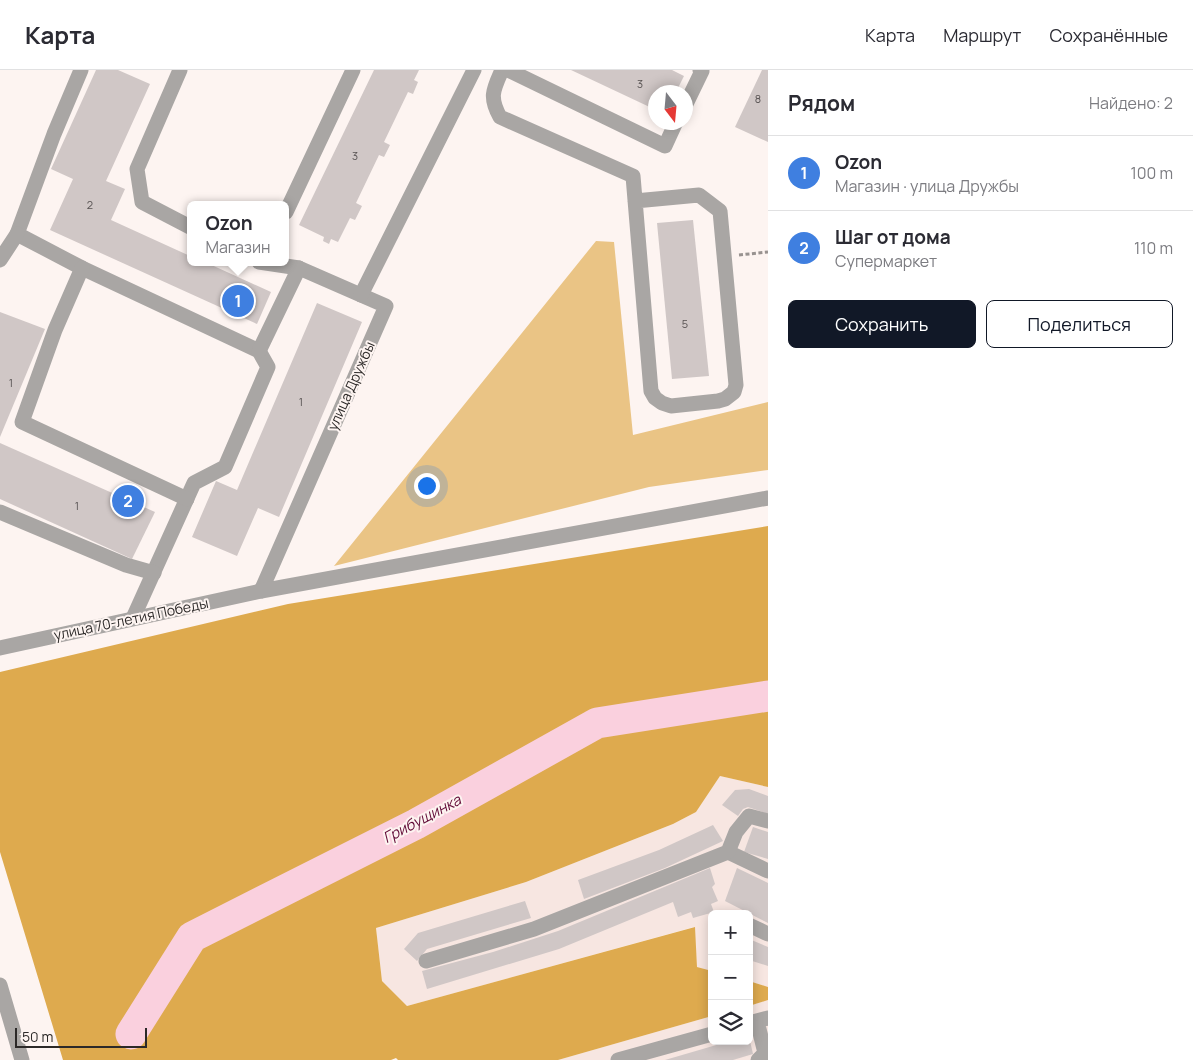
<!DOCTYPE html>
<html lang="ru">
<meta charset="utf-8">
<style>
:root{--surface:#fff;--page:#f7f7f7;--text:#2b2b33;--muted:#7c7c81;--line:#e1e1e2;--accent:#111827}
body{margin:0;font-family:Manrope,sans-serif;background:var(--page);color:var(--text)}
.controls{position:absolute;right:15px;bottom:15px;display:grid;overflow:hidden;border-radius:8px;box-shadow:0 2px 12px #0003}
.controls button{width:45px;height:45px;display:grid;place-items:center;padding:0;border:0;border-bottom:1px solid var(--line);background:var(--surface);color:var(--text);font:25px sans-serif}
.compass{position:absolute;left:648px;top:15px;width:45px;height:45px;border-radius:50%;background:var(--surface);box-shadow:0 2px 12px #0003;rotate:164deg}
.scale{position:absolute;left:15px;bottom:12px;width:132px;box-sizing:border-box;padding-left:5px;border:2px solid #2c2928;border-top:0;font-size:14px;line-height:18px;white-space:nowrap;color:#2c2928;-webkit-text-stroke:4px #fdf4f1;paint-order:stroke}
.you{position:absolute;left:426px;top:415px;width:18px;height:18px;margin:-12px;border:4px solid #fff;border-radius:50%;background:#1a73e8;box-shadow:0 0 0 8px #1a73e833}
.badge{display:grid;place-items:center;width:32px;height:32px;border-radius:50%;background:var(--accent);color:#fff;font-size:16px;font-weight:700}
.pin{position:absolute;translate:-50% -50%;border:2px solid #fff;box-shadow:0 1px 5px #0006}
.popup{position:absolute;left:187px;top:131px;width:102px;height:65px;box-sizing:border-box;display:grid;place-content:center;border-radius:8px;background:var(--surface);filter:drop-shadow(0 1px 4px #0005);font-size:16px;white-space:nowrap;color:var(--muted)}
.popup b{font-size:19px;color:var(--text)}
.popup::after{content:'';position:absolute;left:50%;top:100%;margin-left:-10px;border:10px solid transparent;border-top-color:var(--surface)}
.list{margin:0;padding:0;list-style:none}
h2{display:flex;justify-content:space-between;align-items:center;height:65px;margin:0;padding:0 20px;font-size:21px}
h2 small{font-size:16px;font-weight:400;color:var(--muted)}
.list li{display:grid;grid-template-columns:32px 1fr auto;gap:15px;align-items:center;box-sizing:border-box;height:75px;padding:0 20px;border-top:1px solid var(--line)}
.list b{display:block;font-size:19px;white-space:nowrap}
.list p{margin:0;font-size:16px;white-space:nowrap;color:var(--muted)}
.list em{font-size:16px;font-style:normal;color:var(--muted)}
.actions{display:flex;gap:10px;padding:15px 20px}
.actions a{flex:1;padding:11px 0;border:1px solid var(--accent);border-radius:8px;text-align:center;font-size:18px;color:var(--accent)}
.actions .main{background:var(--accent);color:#fff}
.icon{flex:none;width:28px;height:28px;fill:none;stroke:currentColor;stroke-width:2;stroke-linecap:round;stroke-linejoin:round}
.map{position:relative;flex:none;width:768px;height:990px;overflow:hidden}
header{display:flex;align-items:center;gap:30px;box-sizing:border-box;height:70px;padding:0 25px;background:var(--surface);border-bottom:1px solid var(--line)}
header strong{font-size:24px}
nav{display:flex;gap:28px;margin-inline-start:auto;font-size:18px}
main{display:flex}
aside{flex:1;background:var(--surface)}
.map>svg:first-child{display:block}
.built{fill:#f7e6e1}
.green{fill:#eac485}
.forest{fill:#deaa4e}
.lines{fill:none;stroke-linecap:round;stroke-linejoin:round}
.river{stroke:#fad0de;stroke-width:31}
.building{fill:#d0c7c6}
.path{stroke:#989290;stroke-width:3;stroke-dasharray:4 2.5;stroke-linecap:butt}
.minor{stroke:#a9a6a4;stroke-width:15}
.labels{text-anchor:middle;stroke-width:4;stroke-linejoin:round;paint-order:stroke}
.number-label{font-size:11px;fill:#555050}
.street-label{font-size:14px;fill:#2c2928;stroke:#fdf4f1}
.water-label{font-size:15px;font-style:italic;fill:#610a36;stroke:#fdf4f1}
</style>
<header>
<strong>Карта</strong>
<nav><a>Карта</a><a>Маршрут</a><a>Сохранённые</a></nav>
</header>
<main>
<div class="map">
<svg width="768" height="990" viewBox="0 0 768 990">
<rect width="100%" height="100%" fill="#fdf4f1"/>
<g class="built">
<polygon points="720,706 768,717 768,917 749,911 749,844 712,844 712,901 697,897 694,857 407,936 382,911 376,858 526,812 673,754 696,742"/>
<polygon points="768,930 768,990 558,990 712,946 712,971 749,971 749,936"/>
</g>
<polygon class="green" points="596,171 614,172 633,365 768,332 768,400 649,417 334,496"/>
<g class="forest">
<polygon points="768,456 768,717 720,706 696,742 673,754 526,812 376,858 382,911 407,936 695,857 697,897 712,901 712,946 558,990 398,990 396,988 391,990 63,990 0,782 0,602 288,534"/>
<polygon points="749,911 768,917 768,930 749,936"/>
</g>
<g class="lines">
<polyline class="river" points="131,964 192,867 416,754 597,653 768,626"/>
</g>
<g class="building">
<polygon points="96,0 118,0 150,14 106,111 125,119 111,150 190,186 190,192 205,192 271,222 257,254 50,160 73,109 51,99"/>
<polygon points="374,0 419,0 414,10 418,12 413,24 408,22 384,72 390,75 384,87 379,85 356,133 362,136 355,150 350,148 338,172 331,169 329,174 323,171 324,167 299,155"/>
<polygon points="571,0 672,0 684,6 676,22 656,22 656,40"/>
<polygon points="762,0 768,0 768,72 735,57"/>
<polygon points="693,150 709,306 672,309 657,153"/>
<polygon points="317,233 362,252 279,447 258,438 237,486 192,467 216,411 237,420"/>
<polygon points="0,242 45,259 0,367"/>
<polygon points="0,373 155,442 132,489 0,429"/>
<polygon points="749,719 768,726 768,744 748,737 743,739 738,746 722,735 735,720"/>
<polygon points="713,755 723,771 665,798 584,829 578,810 659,780"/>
<polygon points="753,757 768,762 768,789 744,782"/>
<polygon points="710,798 715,814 712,817 718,831 711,834 714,842 693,848 691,842 678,847 673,832 559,879 427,919 422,901 493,882 558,861"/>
<polygon points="737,798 768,813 768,853 725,831"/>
<polygon points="525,831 531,848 427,879 417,891 404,879 418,863"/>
<polygon points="749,869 768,877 768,896 749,890"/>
<polygon points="730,971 750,971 753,984 733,990 665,990"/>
</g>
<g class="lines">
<polyline class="path" points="739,185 768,182"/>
<g class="minor">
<polyline points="81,0 54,64 17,164 82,198 259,281 268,297 225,397 194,413 133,548"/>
<polyline points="180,0 137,99 142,132 190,157"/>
<path d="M 502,0 C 493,20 489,27 500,47 L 633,106 L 651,321 L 655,328 L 662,333 L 671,336 L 718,331 L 725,329 L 734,322 L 736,315 L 720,141 L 699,125 L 635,131"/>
<polyline points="508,0 665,76 676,52"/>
<polyline points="686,34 702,1 700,0"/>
<polyline points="286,142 353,0"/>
<polyline points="0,190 17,164"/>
<polyline points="259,192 299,198 386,236 261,521"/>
<polyline points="82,198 55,260 22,352 187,429"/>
<polyline points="361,225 474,0"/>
<polyline points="259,281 299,198"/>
<polyline points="0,442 126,495 154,503"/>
<polyline points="0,578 261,521 768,428"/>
<polyline points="728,782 768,801"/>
<polyline points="749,855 768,864"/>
<polyline points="426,891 534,859 728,782 736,762 749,746 768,751"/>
<polyline points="0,915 22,990"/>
<polyline points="749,953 768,948"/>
<polyline points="749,955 759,959 765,983 758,990"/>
<polyline points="618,990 712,964"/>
</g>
</g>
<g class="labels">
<g class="number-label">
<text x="640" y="18">3</text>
<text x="758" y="33">8</text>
<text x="355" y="90">3</text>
<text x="90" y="139">2</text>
<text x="685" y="258">5</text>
<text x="11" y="317">1</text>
<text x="301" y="336">1</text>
<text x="77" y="440">1</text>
</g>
<g class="street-label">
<text transform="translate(351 316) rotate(-66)" y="5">улица Дружбы</text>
<text transform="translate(131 549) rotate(-12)" y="5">улица 70-летия Победы</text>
</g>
<g class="water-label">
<text transform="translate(422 749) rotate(-28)" y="5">Грибущинка</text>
</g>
</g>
</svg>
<div class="controls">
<button>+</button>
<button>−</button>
<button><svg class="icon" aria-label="layers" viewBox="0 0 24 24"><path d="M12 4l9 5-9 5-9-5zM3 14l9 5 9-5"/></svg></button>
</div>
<svg class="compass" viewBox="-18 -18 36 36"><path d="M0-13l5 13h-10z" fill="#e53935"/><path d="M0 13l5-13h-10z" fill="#7c7c81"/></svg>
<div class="scale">50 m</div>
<div class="you"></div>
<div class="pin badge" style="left:238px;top:231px;background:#3f7fe0">1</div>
<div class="popup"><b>Ozon</b>Магазин</div>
<div class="pin badge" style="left:128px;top:431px;background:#3f7fe0">2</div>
</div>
<aside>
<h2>Рядом<small>Найдено: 2</small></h2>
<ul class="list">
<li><span class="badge" style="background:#3f7fe0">1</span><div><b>Ozon</b><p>Магазин · улица Дружбы</p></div><em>100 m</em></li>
<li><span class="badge" style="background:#3f7fe0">2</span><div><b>Шаг от дома</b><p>Супермаркет</p></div><em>110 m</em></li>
</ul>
<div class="actions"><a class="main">Сохранить</a><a>Поделиться</a></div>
</aside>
</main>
